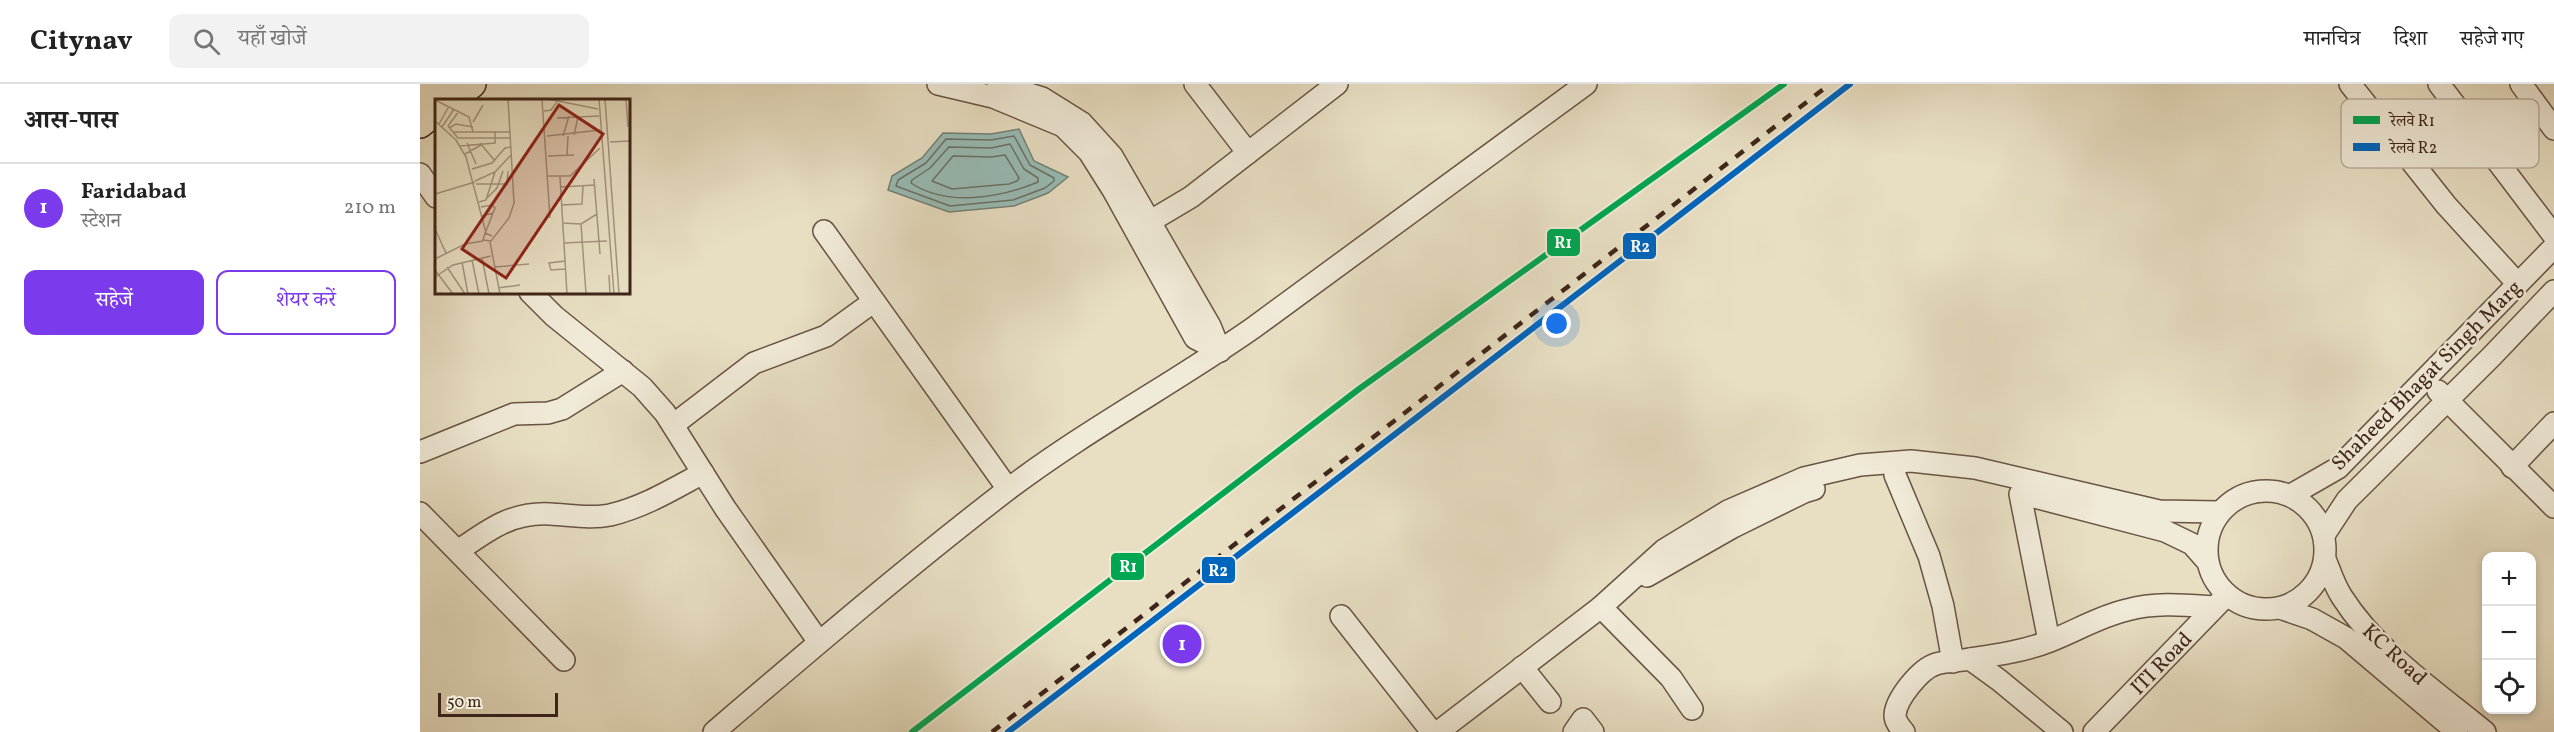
<!DOCTYPE html>
<html lang="hi">
<meta charset="utf-8">
<style>
:root{--surface:#fff;--page:#f2f2f2;--text:#222;--muted:#767676;--line:#e0e0e0;--accent:#7c3aed}
body{margin:0;font-family:Vollkorn,"Noto Serif Devanagari",serif;background:var(--page);color:var(--text)}
.controls{position:absolute;right:18px;bottom:18px;display:grid;overflow:hidden;border-radius:12px;box-shadow:0 3px 9px #0003}
.controls button{width:54px;height:54px;display:grid;place-items:center;padding:0;border:0;border-bottom:2px solid var(--line);background:var(--surface);color:var(--text);font:30px sans-serif}
.scale{position:absolute;left:18px;bottom:15px;width:120px;box-sizing:border-box;padding-left:6px;border:3px solid #3f2519;border-top:0;font-size:16px;line-height:21px;white-space:nowrap;color:#3f2519;-webkit-text-stroke:4px #f0ead8;paint-order:stroke}
.you{position:absolute;left:1137px;top:240px;width:21px;height:21px;margin:-15px;border:4px solid #fff;border-radius:50%;background:#1a73e8;box-shadow:0 0 0 9px #1a73e833}
.badge{display:grid;place-items:center;width:39px;height:39px;border-radius:50%;background:var(--accent);color:#fff;font-size:20px;font-weight:700}
.pin{position:absolute;translate:-50% -50%;border:3px solid #fff;box-shadow:0 2px 6px #0006}
.list{margin:0;padding:0;list-style:none}
h2{display:flex;justify-content:space-between;align-items:center;height:78px;margin:0;padding:0 24px;font-size:26px}
h2 small{font-size:20px;font-weight:400;color:var(--muted)}
.list li{display:grid;grid-template-columns:39px 1fr auto;gap:18px;align-items:center;box-sizing:border-box;height:90px;padding:0 24px;border-top:2px solid var(--line)}
.list b{display:block;font-size:22px;white-space:nowrap}
.list p{margin:0;font-size:20px;white-space:nowrap;color:var(--muted)}
.list em{font-size:20px;font-style:normal;color:var(--muted)}
.actions{display:flex;gap:12px;padding:18px 24px}
.actions a{flex:1;padding:14px 0;border:2px solid var(--accent);border-radius:12px;text-align:center;font-size:21px;color:var(--accent)}
.actions .main{background:var(--accent);color:#fff}
.icon{flex:none;width:33px;height:33px;fill:none;stroke:currentColor;stroke-width:2;stroke-linecap:round;stroke-linejoin:round}
.map{position:relative;flex:none;width:2134px;height:648px;overflow:hidden}
header{display:flex;align-items:center;gap:36px;box-sizing:border-box;height:84px;padding:0 30px;background:var(--surface);border-bottom:2px solid var(--line)}
header strong{font-size:28px}
nav{display:flex;gap:33px;margin-inline-start:auto;font-size:21px}
.search{width:420px;height:54px;background:var(--page);display:flex;align-items:center;gap:15px;box-sizing:border-box;padding:0 21px;border-radius:12px;color:var(--muted);font-size:22px}
main{display:flex}
aside{flex:1;background:var(--surface)}
.map>svg:first-child{display:block}
.water{fill:#97bcb5;stroke:#748077;stroke-width:1.5}
.lines{fill:none;stroke-linecap:round;stroke-linejoin:round}
.shore{stroke:#6b7067;stroke-width:1.5}
.minor-casing{stroke:#695444;stroke-width:24}
.major-casing{stroke:#3f2519;stroke-width:30}
.highway-casing{stroke:#3f2519;stroke-width:34}
.minor{stroke:#f0ead8;stroke-width:21}
.major{stroke:#e8dfc3;stroke-width:27}
.highway{stroke:#e8dfc3;stroke-width:32}
.rail{stroke:#3f2519;stroke-width:4.5;stroke-dasharray:10 10;stroke-linecap:butt}
.rail-1-casing{stroke:#f0ead8;stroke-width:10}
.rail-2-casing{stroke:#f0ead8;stroke-width:10}
.rail-1{stroke:#00a651;stroke-width:6}
.rail-2{stroke:#0065bd;stroke-width:6}
.labels{text-anchor:middle;stroke-width:5;stroke-linejoin:round;paint-order:stroke}
.street-label{font-size:21px;fill:#3f2519;stroke:#f0ead8}
.inset-road{fill:none;stroke:#a4957f;stroke-width:1.5}
.view{fill:#8f2418;fill-opacity:0.15;stroke:#8f2418;stroke-width:3}
.inset-edge{fill:none;stroke:#3f2519;stroke-width:3}
.key{fill:#f0ead8;stroke:#bbaf9f;stroke-width:1.5}
.key-label{font-size:16px;fill:#3f2519}
.line-badge{stroke:#f0ead8;stroke-width:2}
.badge-label{font-size:16px;text-anchor:middle;font-weight:bold;fill:#fff}
</style>
<header>
<strong>Citynav</strong>
<div class="search"><svg class="icon" aria-label="search" viewBox="0 0 24 24"><circle cx="10" cy="10" r="6"/><path d="M15 15l6 6"/></svg>यहाँ खोजें</div>
<nav><a>मानचित्र</a><a>दिशा</a><a>सहेजे गए</a></nav>
</header>
<main>
<aside>
<h2>आस-पास<small></small></h2>
<ul class="list">
<li><span class="badge">1</span><div><b>Faridabad</b><p>स्टेशन</p></div><em>210 m</em></li>
</ul>
<div class="actions"><a class="main">सहेजें</a><a>शेयर करें</a></div>
</aside>
<div class="map">
<svg width="2134" height="648" viewBox="0 0 2134 648">
<rect width="100%" height="100%" fill="#e8dfc3"/>
<filter id="stains"><feTurbulence type="fractalNoise" baseFrequency=".00333" numOctaves="4"/><feColorMatrix values="0 0 0 0 .2 0 0 0 0 .09 0 0 0 0 .02 0 0 0 .5 -.17"/></filter>
<radialGradient id="worn" r=".72"><stop offset=".6" stop-color="#630" stop-opacity="0"/><stop offset="1" stop-color="#630" stop-opacity=".3"/></radialGradient>
<polygon class="water" points="599,45 614,77 648,93 628,109 594,122 529,128 468,106 472,92 502,74 523,49 571,50"/>
<g class="lines">
<g class="shore">
<polygon points="594,52 610,81 634,94 634,97 625,104 593,116 530,122 476,102 478,96 506,79 526,55 571,56"/>
<path d="M 590,60 L 604,85 L 618,94 L 618,98 C 580,114 527,123 491,99 L 492,96 L 510,84 L 529,63 L 571,64 Z"/>
<polygon points="585,71 599,94 597,97 589,100 532,105 512,97 533,72 571,73"/>
</g>
<g class="minor-casing">
<g id="minor">
<polyline points="518,0 573,13 643,42 669,68 693,106 775,254 800,267"/>
<polyline points="578,0 622,14 662,39 692,72 790,242 800,267"/>
<polyline points="775,0 828,69"/>
<polyline points="1930,0 2026,121 2097,199"/>
<polyline points="2019,0 2134,152"/>
<polyline points="2101,0 2134,45"/>
<polyline points="0,90 16,113"/>
<polyline points="729,138 771,113 917,0"/>
<polyline points="404,147 588,405"/>
<polyline points="110,208 134,232 222,303 245,329 305,424 399,558"/>
<polyline points="2018,307 2134,423"/>
<polyline points="253,341 334,279 406,252 453,218"/>
<polyline points="0,368 94,330 128,329 142,325 203,287"/>
<polyline points="2092,383 2134,339"/>
<polyline points="1475,391 1509,472 1523,522 1533,578"/>
<circle cx="1846" cy="466" r="59"/>
<polyline points="1600,410 1629,557"/>
<polyline points="1607,411 1745,447 1772,460 1787,477"/>
<polyline points="1871,411 1918,384 2134,163"/>
<polyline points="0,429 144,576"/>
<polyline points="1904,451 1927,416 2072,272 2134,207"/>
<path d="M 38,467 C 68,446 91,428 130,430 C 150,431 171,435 190,431 C 224,423 253,405 283,389"/>
<path d="M 1905,475 C 1910,487 1914,501 1922,513 C 1957,568 2015,607 2065,648"/>
<polyline points="1227,492 1313,443 1384,408 1394,405"/>
<polyline points="1181,523 1251,594 1272,625"/>
<polyline points="1860,524 1892,535 1926,554 2037,648"/>
<polyline points="921,532 1012,648"/>
<path d="M 1550,575 C 1577,571 1605,567 1630,557 C 1656,547 1680,532 1707,526 C 1736,518 1765,521 1794,523"/>
<polyline points="1102,583 1130,618"/>
<path d="M 294,648 C 390,566 487,483 587,406 C 666,346 753,300 833,244 L 1166,0"/>
<polyline points="1018,648 1181,523 1244,466 1308,427 1384,394 1440,381 1491,377 1555,384 1739,427 1799,428"/>
<polyline points="1154,648 1163,635 1173,648"/>
<path d="M 1484,648 C 1480,643 1475,638 1475,631 C 1476,615 1500,585 1516,580 C 1526,577 1539,577 1550,575 L 1579,596 L 1642,648"/>
<polyline points="1674,648 1801,517"/>
</g>
</g>
<g class="major-casing">
<g id="major">
<polyline points="30,16 52,0"/>
<polyline points="0,40 16,27"/>
</g>
</g>
<g class="highway-casing">
<polyline id="highway" points="0,16 21,0"/>
</g>
<use href="#minor" class="minor"/>
<use href="#major" class="major"/>
<use href="#highway" class="highway"/>
<g class="rail">
<polyline points="572,648 1410,0"/>
<polyline points="588,648 1430,0"/>
</g>
<g class="rail-1-casing">
<polyline id="rail-1" points="492,648 939,305 1364,0"/>
</g>
<g class="rail-2-casing">
<polyline id="rail-2" points="588,648 1430,0"/>
</g>
<use href="#rail-1" class="rail-1"/>
<use href="#rail-2" class="rail-2"/>
</g>
<g class="labels">
<g class="street-label">
<text transform="translate(2006 291) rotate(-45)" y="7">Shaheed Bhagat Singh Marg</text>
<text transform="translate(1975 570) rotate(43)" y="7">KC Road</text>
<text transform="translate(1741 579) rotate(-46)" y="7">ITI Road</text>
</g>
</g>
<g transform="translate(15 15)">
<rect width="195" height="195" fill="#e8dfc3"/>
<path class="inset-road" d="M 107,0 L 115,119M 113,0 L 163,10M 164,0 L 179,195M 170,0 L 184,195M 191,0 L 193,28M 0,1 L 34,18 L 38,33M 109,12 L 116,11 L 124,0M 122,19 L 144,18M 0,22 L 21,41 L 31,58 L 51,134M 38,23 L 48,6M 4,25 L 13,9M 13,27 L 23,39 L 75,39M 13,27 L 24,12M 7,28 L 19,10M 14,29 L 21,25 L 38,28M 19,33 L 75,33M 139,36 L 143,18 L 164,17M 112,37 L 165,31M 128,37 L 134,17M 175,43 L 195,42M 32,44 L 41,65M 45,44 L 60,62M 24,47 L 60,44 L 60,33M 30,55 L 46,46M 132,56 L 133,37M 113,57 L 139,56M 37,70 L 57,64 L 70,49 L 76,48M 113,77 L 135,77 L 165,49M 125,78 L 132,195M 159,80 L 165,155M 40,82 L 60,73 L 76,56M 41,85 L 72,85 L 73,72M 125,88 L 160,86M 0,95 L 40,83M 52,99 L 62,89 L 68,72M 44,103 L 51,101 L 60,73M 126,106 L 147,105 L 148,87M 46,108 L 57,106 L 60,109 L 58,114 L 47,117M 127,124 L 146,125 L 151,195M 146,125 L 162,115M 0,130 L 11,154M 51,132 L 58,114M 57,137 L 50,134 L 48,141 L 56,142 L 74,119 L 79,104 L 73,0M 55,143 L 65,195M 129,144 L 172,142M 47,159 L 54,195M 0,160 L 30,145 L 48,142M 37,161 L 44,195M 130,162 L 114,164 L 116,171 L 130,170M 27,163 L 33,195M 12,168 L 30,195M 59,168 L 94,165M 0,171 L 18,195M 174,176 L 175,195M 0,178 L 18,166 L 56,157M 63,189 L 85,186"/>
<path class="view" d="M 124,6 L 168,35 L 71,179 L 27,150 Z"/>
<rect width="195" height="195" class="inset-edge"/>
</g>
<rect x="1921" y="15" width="198" height="69" rx="9" class="key"/>
<rect x="1933" y="32" width="27" height="8" fill="#00a651"/>
<rect x="1933" y="59" width="27" height="8" fill="#0065bd"/>
<g class="key-label">
<text x="1970" y="42">रेलवे R1</text>
<text x="1970" y="69">रेलवे R2</text>
</g>
<g class="line-badge">
<rect x="1126" y="144" width="35" height="29" rx="6" fill="#00a651"/>
<rect x="1202" y="148" width="35" height="28" rx="6" fill="#0065bd"/>
<rect x="690" y="468" width="35" height="29" rx="6" fill="#00a651"/>
<rect x="781" y="472" width="35" height="28" rx="6" fill="#0065bd"/>
</g>
<g class="badge-label">
<text x="1143" y="164">R1</text>
<text x="1220" y="168">R2</text>
<text x="708" y="488">R1</text>
<text x="798" y="492">R2</text>
</g>
<rect width="100%" height="100%" filter="url(#stains)"/>
<rect width="100%" height="100%" fill="url(#worn)"/>
</svg>
<div class="controls">
<button>+</button>
<button>−</button>
<button><svg class="icon" aria-label="locate" viewBox="0 0 24 24"><circle cx="12" cy="12" r="6"/><path d="M12 2v4M12 18v4M2 12h4M18 12h4"/></svg></button>
</div>
<div class="scale">50 m</div>
<div class="you"></div>
<div class="pin badge" style="left:762px;top:560px">1</div>
</div>
</main>
